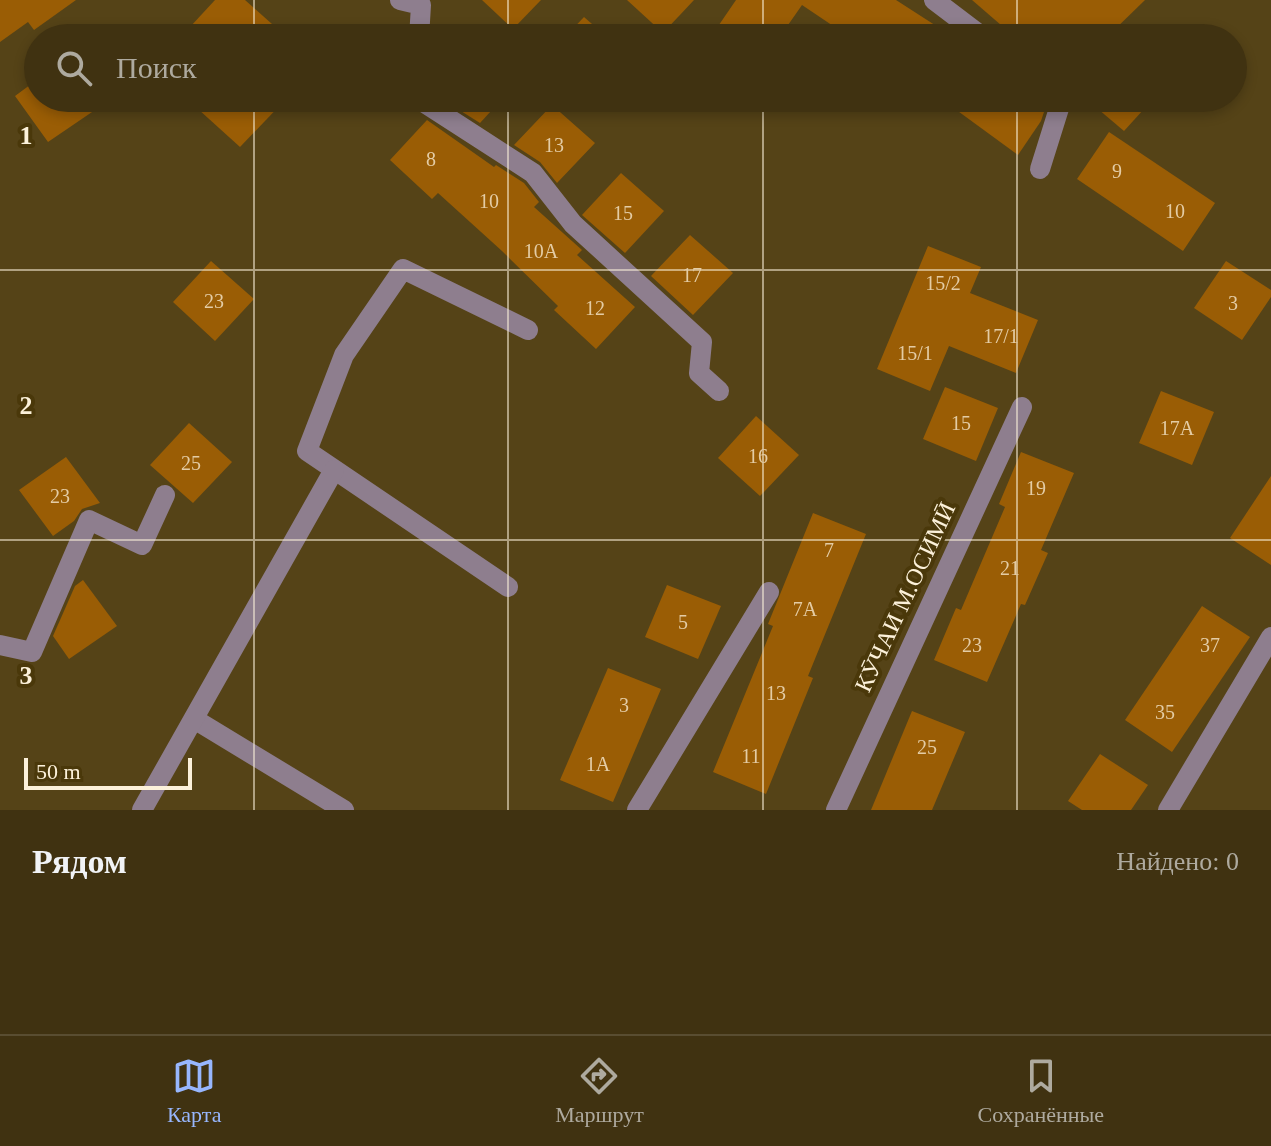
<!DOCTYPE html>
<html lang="ru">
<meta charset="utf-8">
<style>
:root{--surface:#403211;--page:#4b3e1f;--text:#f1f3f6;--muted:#aeaa9f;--line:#594d31;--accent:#97b6fd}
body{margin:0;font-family:"Times New Roman",serif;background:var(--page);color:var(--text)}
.scale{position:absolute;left:24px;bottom:20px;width:168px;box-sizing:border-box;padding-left:8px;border:4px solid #fcf1da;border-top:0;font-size:22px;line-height:28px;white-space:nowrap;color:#fcf1da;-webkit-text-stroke:6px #4a380a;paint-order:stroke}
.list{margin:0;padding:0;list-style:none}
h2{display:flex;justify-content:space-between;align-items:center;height:104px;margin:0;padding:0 32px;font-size:34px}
h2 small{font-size:26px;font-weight:400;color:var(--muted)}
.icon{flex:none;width:44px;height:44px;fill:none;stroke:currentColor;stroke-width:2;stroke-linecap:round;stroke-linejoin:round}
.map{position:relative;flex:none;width:1271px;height:810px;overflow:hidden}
.search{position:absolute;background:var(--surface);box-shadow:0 4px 12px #0003;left:24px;right:24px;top:24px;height:88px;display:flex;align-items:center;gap:20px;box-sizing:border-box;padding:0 28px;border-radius:44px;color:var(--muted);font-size:30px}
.sheet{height:224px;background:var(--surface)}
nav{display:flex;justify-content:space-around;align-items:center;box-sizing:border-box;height:112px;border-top:2px solid var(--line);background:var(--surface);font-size:22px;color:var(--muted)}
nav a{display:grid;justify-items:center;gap:4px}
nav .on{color:var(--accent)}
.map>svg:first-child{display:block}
.building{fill:#9a5d05}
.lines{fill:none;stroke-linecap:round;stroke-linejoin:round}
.minor{stroke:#8e7e8e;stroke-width:20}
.grid{fill:none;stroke:#fcf1da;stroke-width:2;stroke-opacity:0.55}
.labels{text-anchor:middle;stroke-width:8;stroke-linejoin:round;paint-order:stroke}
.number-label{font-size:20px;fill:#e4cca5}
.street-label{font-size:24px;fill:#fcf1da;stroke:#4a380a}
.grid-label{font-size:26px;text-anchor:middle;font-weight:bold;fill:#fcf1da;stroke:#4a380a;stroke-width:8;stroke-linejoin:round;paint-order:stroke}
</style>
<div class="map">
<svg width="1271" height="810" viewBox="0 0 1271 810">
<rect width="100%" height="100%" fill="#554317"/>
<g class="building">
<polygon points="0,0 76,0 34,30 28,22 0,42"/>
<polygon points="215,0 245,0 272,24 258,38 202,38 190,27"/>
<polygon points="482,0 541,0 513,29"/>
<polygon points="627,0 694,0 663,33"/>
<polygon points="736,0 896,0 955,38 851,38 802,5 779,38 710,38"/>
<polygon points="972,0 1145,0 1106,38 1016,38"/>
<polygon points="584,17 608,38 564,38"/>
<polygon points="38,79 38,98 87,98 95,110 48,142 15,96"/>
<polygon points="208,98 287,98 240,147 198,109"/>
<polygon points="448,98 503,98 480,123 445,101"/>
<polygon points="940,98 1043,98 1046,106 1041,121 1018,155"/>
<polygon points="1085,98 1154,98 1124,131"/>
<polygon points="552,105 595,143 557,183 540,162 514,145"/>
<polygon points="427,120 494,167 496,165 524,183 539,202 534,207 582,250 577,255 635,307 596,349 554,310 558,306 502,251 438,193 432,199 390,160"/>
<polygon points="1109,132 1215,203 1183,251 1077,179"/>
<polygon points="621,173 664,211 625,253 582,215"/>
<polygon points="690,235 733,273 693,315 651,276"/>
<polygon points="928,246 981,267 970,293 1038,320 1016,373 949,346 930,391 877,369"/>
<polygon points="211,261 254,299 215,341 173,302"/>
<polygon points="1226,261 1271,290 1271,297 1242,340 1194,308"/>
<polygon points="945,387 998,408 976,461 923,439"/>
<polygon points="1161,391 1214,412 1192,465 1139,443"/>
<polygon points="756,416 799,455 760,496 718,458"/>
<polygon points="189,423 232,462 193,503 150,465"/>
<polygon points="1021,452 1074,473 1041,550 1048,553 1025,605 1021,604 987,682 934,660 956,608 961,610 1005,507 999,504"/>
<polygon points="66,457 100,503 82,509 74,521 53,536 19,490"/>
<polygon points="1271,476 1271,565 1230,538"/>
<polygon points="813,513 866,534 808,676 813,678 766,794 713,772 773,626 768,624"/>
<polygon points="83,580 117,626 69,659 53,636 75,586"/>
<polygon points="667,585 721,606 698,659 645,637"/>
<polygon points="1202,606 1250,637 1172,752 1125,720"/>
<polygon points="608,668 661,689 613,802 560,780"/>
<polygon points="912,711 965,732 932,810 871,810"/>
<polygon points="1100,754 1148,785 1131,810 1082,810 1068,801"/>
</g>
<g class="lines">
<g class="minor">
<polyline points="400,0 421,5 419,38"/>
<polyline points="934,0 984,38"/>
<polyline points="417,98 533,173 573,224 702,342 699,373 719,391"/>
<polyline points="1040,169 1061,102 1056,98"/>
<polyline points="508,587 307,451 344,355 403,269 528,330"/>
<polyline points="0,645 32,652 89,520 142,545 165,495"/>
<polyline points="194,719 344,810"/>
<polyline points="142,810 334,470"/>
<polyline points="637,810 769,592"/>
<polyline points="836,810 1022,407"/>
<polyline points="1168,810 1271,637"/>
</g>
</g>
<path class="grid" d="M 254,0 L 254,38M 508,0 L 508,38M 763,0 L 763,38M 1017,0 L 1017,38M 254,98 L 254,810M 508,98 L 508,810M 763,98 L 763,810M 1017,98 L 1017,810M 0,270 L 1271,270M 0,540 L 1271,540"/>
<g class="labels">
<g class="number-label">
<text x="554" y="152">13</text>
<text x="431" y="166">8</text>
<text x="1117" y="178">9</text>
<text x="489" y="208">10</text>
<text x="1175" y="218">10</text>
<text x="623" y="220">15</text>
<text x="541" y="258">10А</text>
<text x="692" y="282">17</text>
<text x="943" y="290">15/2</text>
<text x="214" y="308">23</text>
<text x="1233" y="310">3</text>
<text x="595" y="315">12</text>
<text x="1001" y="343">17/1</text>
<text x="915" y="360">15/1</text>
<text x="961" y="430">15</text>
<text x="1177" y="435">17А</text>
<text x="758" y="463">16</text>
<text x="191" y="470">25</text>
<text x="1036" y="495">19</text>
<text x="60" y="503">23</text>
<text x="829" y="557">7</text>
<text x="1010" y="575">21</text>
<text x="805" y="616">7А</text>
<text x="683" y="629">5</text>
<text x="972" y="652">23</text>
<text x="1210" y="652">37</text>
<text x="776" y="700">13</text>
<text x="624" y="712">3</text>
<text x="1165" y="719">35</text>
<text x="927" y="754">25</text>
<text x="751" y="763">11</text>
<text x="598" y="771">1А</text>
</g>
<g class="street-label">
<text transform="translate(905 597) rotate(-65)" y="8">КӮЧАИ М.ОСИМӢ</text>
</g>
</g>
<g class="grid-label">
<text x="26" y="144">1</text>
<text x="26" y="414">2</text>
<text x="26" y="684">3</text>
</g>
</svg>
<div class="scale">50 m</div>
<div class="search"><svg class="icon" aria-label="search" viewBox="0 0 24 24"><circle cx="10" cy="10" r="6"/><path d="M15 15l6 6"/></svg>Поиск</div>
</div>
<section class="sheet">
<h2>Рядом<small>Найдено: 0</small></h2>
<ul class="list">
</ul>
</section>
<nav>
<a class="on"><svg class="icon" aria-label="map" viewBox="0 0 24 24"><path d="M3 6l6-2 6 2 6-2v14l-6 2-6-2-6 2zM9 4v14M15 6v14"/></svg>Карта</a>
<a><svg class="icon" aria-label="directions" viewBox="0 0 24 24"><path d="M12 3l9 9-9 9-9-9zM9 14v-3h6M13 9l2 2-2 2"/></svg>Маршрут</a>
<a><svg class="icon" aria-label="saved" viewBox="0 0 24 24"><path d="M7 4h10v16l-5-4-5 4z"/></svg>Сохранённые</a>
</nav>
